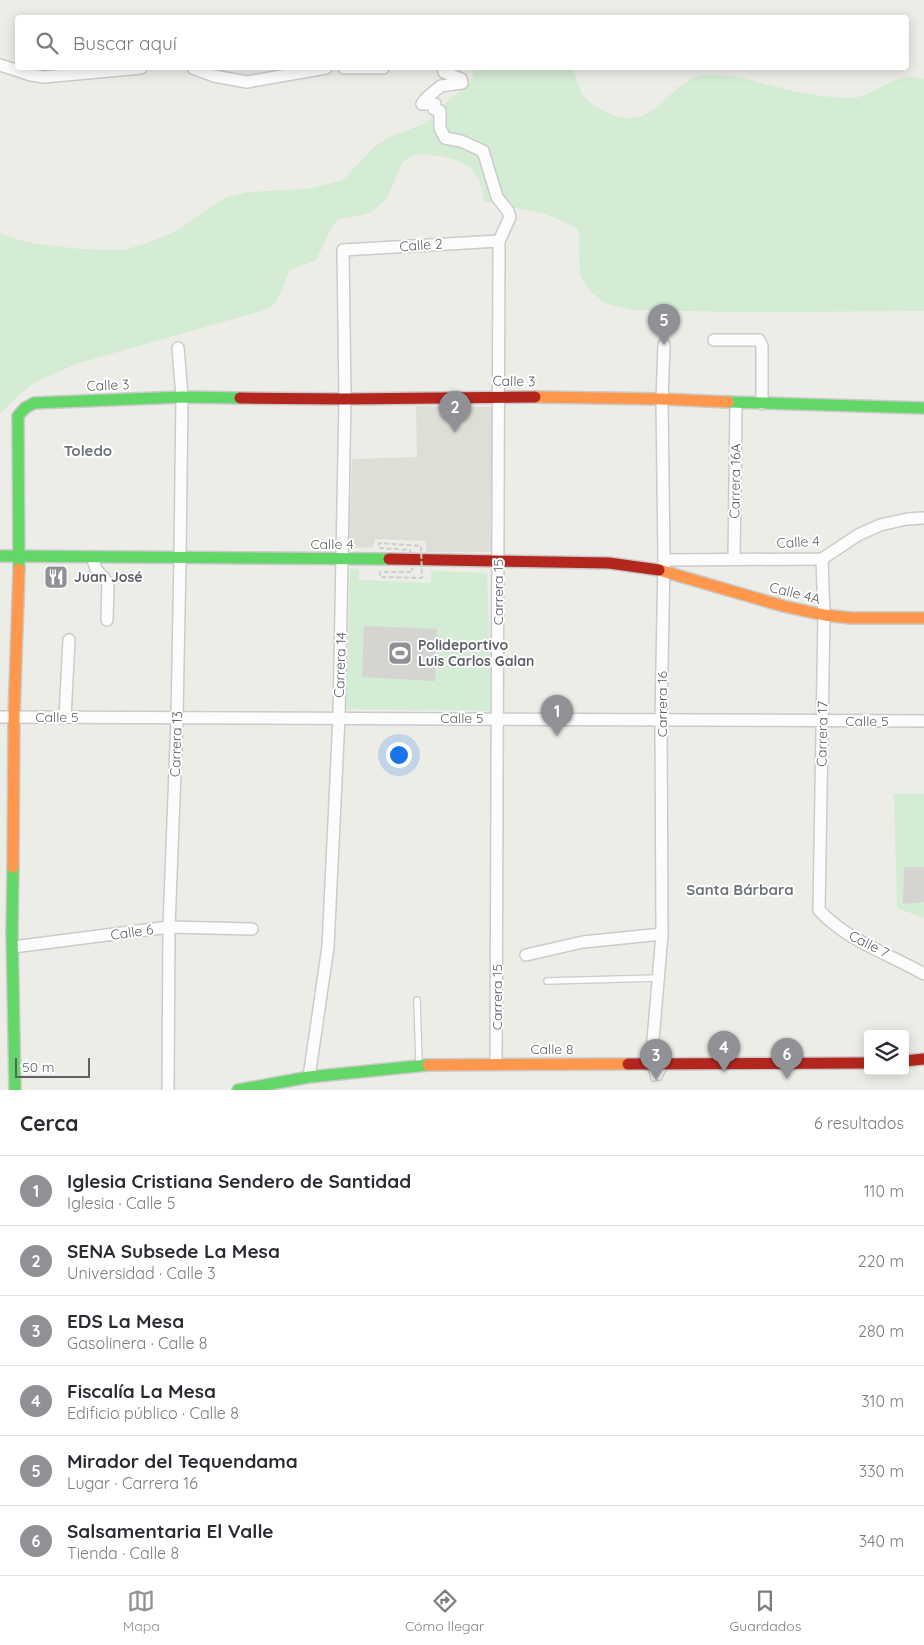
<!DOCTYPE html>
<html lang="es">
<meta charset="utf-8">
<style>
:root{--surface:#fff;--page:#f7f7f7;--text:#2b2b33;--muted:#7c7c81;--line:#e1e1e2;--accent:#8f9194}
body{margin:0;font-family:Quicksand,sans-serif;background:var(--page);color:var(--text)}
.controls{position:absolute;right:15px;bottom:15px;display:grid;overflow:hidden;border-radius:5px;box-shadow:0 2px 12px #0003}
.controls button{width:45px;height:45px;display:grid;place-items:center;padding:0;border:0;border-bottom:1px solid var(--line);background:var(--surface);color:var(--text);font:25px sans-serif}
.scale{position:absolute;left:15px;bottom:12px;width:75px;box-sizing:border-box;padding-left:5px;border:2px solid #5d6067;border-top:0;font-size:14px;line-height:18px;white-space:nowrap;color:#5d6067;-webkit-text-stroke:4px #fff;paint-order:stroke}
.you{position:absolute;left:398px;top:754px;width:18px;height:18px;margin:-12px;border:4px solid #fff;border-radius:50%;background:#1a73e8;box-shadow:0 0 0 8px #1a73e833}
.badge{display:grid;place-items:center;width:32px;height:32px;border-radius:50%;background:var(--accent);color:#fff;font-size:16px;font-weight:700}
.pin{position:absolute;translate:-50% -41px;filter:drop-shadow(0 1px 2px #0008)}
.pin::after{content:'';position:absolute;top:26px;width:18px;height:15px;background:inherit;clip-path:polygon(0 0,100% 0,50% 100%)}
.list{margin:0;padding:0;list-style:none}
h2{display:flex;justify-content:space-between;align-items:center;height:65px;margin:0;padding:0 20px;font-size:21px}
h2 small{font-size:16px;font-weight:400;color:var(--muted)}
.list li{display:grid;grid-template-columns:32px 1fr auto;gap:15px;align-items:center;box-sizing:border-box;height:70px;padding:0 20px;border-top:1px solid var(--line)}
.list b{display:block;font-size:19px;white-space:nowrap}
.list p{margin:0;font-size:16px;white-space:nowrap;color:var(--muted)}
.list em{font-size:16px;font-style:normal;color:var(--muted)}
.icon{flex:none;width:28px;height:28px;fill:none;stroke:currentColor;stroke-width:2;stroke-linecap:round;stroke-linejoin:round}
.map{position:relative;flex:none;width:924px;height:1090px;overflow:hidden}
.search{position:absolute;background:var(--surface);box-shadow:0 2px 12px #0003;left:15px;right:15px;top:15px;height:55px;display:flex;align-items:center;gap:12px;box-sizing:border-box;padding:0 18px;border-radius:5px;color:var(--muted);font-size:19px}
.sheet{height:485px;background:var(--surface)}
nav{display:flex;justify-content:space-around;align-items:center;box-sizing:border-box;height:70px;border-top:1px solid var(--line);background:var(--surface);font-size:14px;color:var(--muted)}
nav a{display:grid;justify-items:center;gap:2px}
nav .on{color:var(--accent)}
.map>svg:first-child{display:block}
.education{fill:#deddd6}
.green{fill:#d4ebd4}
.building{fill:#d4d4d1}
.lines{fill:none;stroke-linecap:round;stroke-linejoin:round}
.lane-casing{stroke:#cacbca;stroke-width:8}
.street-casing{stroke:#cacbca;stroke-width:14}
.fast-casing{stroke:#cacaca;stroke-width:14}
.slow-casing{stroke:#cacaca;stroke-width:14}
.jam-casing{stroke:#cacaca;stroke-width:14}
.lane{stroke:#fcfcfc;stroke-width:5.5}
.street{stroke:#fcfcfc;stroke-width:11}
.fast{stroke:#63d668;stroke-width:11}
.slow{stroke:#ff974d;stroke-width:11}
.jam{stroke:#b3261e;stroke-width:11}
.path-bridge{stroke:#cbcfcd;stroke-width:2;stroke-dasharray:5 2.5;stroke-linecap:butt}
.labels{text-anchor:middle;stroke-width:4;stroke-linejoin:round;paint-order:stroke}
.street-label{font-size:14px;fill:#5d6067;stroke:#fff}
.poi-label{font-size:14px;font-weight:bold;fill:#5d6067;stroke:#fff;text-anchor:start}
.neighbourhood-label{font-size:15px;font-weight:bold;fill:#6e7279;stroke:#fff}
</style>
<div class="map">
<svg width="924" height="1090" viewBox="0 0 924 1090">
<rect width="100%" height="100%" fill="#edede8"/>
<polygon class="education" points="416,406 492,407 494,552 426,552 426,541 375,539 373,547 349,548 352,459 417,457"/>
<g class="green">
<path d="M 474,68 L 573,68 C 581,95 581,100 608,113 C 658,136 668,76 707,75 C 737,73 764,85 793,91 C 810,94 831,98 849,98 C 871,98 887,79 909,77 C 914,76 919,78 924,79 L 924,311 L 741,312 L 631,310 L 605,303 L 591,292 L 580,276 L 579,239 L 578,230 L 571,225 L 546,214 L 484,201 C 480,178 477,166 452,159 C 381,139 409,187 374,210 C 364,217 349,216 337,220 L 332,227 L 316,260 L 290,270 C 282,285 282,300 268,309 L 79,363 L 35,382 L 20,394 L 0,414 L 0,233 L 19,240 L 38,244 L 80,249 L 123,250 L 145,244 L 176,231 L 218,202 L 227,197 L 247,192 L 307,189 L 343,180 L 375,146 L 392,136 L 426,123 L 452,97 L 467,86 L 472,78 Z"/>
<polygon points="350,568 359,569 359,580 431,583 431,571 487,573 492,711 346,709"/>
<polygon points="894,794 924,794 924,918 897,908"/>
</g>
<g class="building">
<polygon points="364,626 437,629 435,681 362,677"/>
<polygon points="904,867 924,867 924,902 903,904"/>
</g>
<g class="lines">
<g class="lane-casing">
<g id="lane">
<polyline points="547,981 658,978"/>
<polyline points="417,1000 419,1063"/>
<polyline points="651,1065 654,1078"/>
<polyline points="659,1077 664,1066"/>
</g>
</g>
<g class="street-casing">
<g id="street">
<polyline points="0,65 31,75 44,77 141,68"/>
<polyline points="193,68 214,76 247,82 326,68"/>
<polyline points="344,68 383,68"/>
<path d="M 443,68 L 444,72 L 461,79 L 462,83 L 441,86 C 436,90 424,99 422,104 L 435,104 L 434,109 L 440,111 L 440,128 L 445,138 L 461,141 L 483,151 L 497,197 L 508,211 L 510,217 L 499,241 L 496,1064"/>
<polyline points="714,340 759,340 762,346 762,404"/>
<polyline points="92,557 96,569 108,583 107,620"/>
<polyline points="734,559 736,403"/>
<path d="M 822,559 L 824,615 L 819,910 C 846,940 889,954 924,974"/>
<polyline points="664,560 822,559 858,535 880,525 907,519 924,518"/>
<polyline points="0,717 924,721"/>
<polyline points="65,717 69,640"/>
<polyline points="13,947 169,927 252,929"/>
<polyline points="526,955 583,942 662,934"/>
<polyline points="651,1064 662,934 661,719 664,560 662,399 664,345"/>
<polyline points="309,1077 328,947 339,717 345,399 343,250 499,241"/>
<polyline points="168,1090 169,927 177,718 180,557 182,397 178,348"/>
</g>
</g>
<g class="fast-casing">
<g id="fast">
<polyline points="728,402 924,408"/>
<polyline points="0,556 389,559"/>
<polyline points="19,569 18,416 25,408 34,403 182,397 240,398"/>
<polyline points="13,867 12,933 15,1090"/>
<polyline points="238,1090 309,1077 428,1065"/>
</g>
</g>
<g class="slow-casing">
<g id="slow">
<polyline points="535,397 662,399 728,402"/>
<polyline points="659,570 783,606 824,615 851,618 924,618"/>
<polyline points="13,867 14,717 19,569"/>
<polyline points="428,1065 628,1064"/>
</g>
</g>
<g class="jam-casing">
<g id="jam">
<polyline points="240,398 345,399 535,397"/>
<polyline points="389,559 609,563 659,570"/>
<polyline points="905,1061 924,1059"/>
<polyline points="628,1064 868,1063"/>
</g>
</g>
<use href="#lane" class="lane"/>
<use href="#street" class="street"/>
<use href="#fast" class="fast"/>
<use href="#slow" class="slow"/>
<use href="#jam" class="jam"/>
<polyline class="path-bridge" points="410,554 410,550 379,548 379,543 421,546 422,578 380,577 380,572 412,572 412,568"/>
</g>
<defs>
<g id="restaurant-square" transform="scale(1.25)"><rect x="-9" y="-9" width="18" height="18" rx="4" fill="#8f9194" stroke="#fff"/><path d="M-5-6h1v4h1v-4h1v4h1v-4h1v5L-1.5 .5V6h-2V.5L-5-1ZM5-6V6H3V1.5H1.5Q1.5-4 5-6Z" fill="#fff"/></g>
<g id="stadium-square" transform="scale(1.25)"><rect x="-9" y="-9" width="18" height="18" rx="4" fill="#8f9194" stroke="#fff"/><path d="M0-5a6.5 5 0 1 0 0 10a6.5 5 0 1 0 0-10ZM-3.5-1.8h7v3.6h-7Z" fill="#fff"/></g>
</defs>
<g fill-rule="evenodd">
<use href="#restaurant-square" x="56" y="577"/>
<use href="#stadium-square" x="400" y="653"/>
</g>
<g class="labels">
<g class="street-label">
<text transform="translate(421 245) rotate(-4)" y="5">Calle 2</text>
<text transform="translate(514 381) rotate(1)" y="5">Calle 3</text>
<text transform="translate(108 385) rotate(-2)" y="5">Calle 3</text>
<text transform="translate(735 481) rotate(-89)" y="5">Carrera 16A</text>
<text transform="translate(798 542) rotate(-3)" y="5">Calle 4</text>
<text x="332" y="549">Calle 4</text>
<text transform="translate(498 592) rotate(-90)" y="5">Carrera 15</text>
<text transform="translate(795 593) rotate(14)" y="5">Calle 4A</text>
<text transform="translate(340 665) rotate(-88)" y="5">Carrera 14</text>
<text transform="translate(662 704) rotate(-90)" y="5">Carrera 16</text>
<text x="57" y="722">Calle 5</text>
<text x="462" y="723">Calle 5</text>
<text x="867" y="726">Calle 5</text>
<text transform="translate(822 734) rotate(-89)" y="5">Carrera 17</text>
<text transform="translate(176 744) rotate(-88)" y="5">Carrera 13</text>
<text transform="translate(132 932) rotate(-8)" y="5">Calle 6</text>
<text transform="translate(869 944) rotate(27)" y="5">Calle 7</text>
<text transform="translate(497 997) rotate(-90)" y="5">Carrera 15</text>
<text x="552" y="1054">Calle 8</text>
</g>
<g class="poi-label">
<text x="74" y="582">Juan José</text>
<text x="418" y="650">Polideportivo<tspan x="418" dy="16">Luis Carlos Galan</tspan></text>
</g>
<g class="neighbourhood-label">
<text x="88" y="456">Toledo</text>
<text x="740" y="895">Santa Bárbara</text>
</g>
</g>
</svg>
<div class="controls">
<button><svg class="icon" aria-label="layers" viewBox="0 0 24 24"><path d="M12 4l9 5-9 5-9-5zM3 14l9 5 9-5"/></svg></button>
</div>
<div class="scale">50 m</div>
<div class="you"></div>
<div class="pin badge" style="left:557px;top:736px">1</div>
<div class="pin badge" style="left:455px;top:432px">2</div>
<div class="pin badge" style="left:656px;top:1080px">3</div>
<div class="pin badge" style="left:724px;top:1072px">4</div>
<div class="pin badge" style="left:664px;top:345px">5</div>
<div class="pin badge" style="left:787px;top:1079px">6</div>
<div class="search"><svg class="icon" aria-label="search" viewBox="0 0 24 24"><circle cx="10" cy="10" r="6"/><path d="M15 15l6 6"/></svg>Buscar aquí</div>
</div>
<section class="sheet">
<h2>Cerca<small>6 resultados</small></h2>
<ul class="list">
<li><span class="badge">1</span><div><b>Iglesia Cristiana Sendero de Santidad</b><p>Iglesia · Calle 5</p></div><em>110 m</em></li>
<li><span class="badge">2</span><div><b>SENA Subsede La Mesa</b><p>Universidad · Calle 3</p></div><em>220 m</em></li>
<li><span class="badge">3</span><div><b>EDS La Mesa</b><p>Gasolinera · Calle 8</p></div><em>280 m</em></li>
<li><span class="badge">4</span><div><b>Fiscalía La Mesa</b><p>Edificio público · Calle 8</p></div><em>310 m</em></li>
<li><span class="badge">5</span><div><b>Mirador del Tequendama</b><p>Lugar · Carrera 16</p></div><em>330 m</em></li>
<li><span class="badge">6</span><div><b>Salsamentaria El Valle</b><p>Tienda · Calle 8</p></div><em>340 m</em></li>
</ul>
</section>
<nav>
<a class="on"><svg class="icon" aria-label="map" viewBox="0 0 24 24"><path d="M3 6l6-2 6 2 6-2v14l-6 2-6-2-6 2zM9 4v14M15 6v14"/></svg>Mapa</a>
<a><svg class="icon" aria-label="directions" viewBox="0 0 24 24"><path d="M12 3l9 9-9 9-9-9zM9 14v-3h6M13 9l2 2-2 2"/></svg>Cómo llegar</a>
<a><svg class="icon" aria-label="saved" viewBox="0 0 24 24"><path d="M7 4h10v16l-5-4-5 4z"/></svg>Guardados</a>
</nav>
